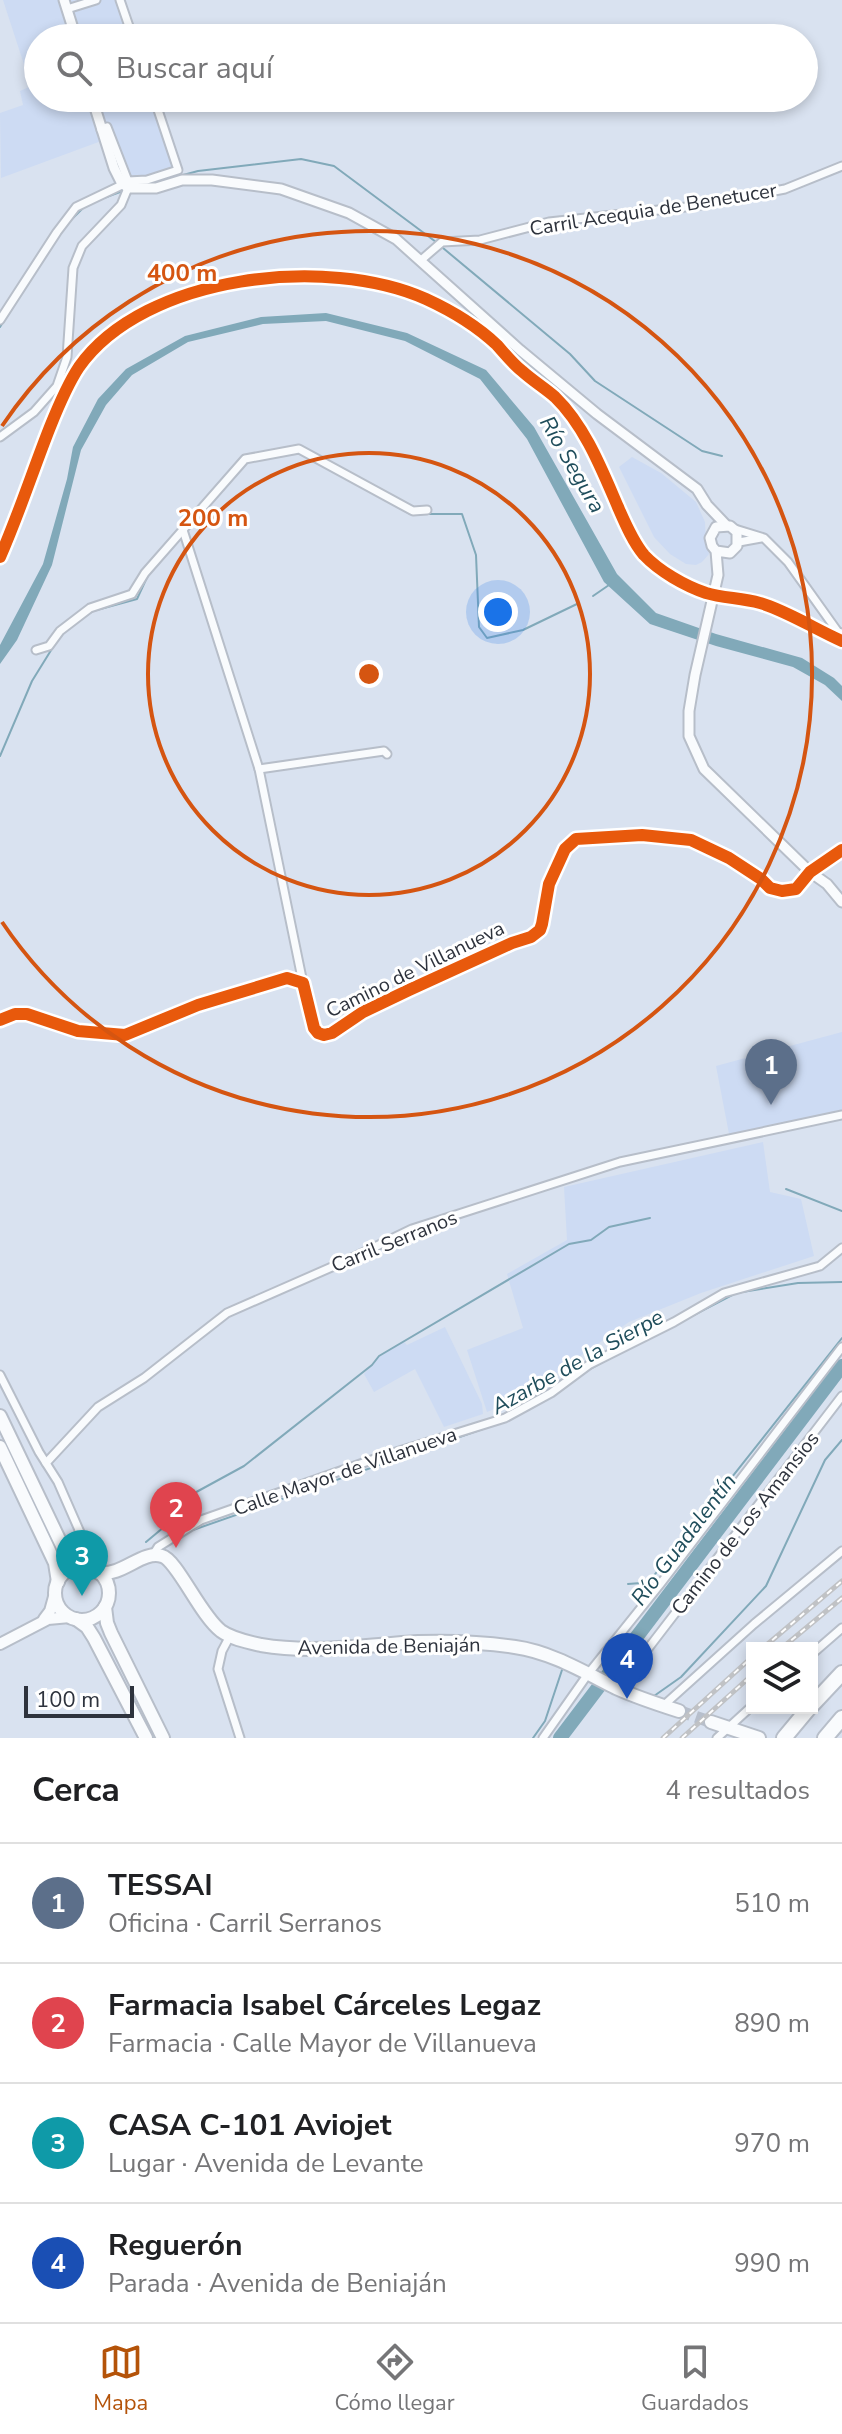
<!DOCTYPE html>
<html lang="es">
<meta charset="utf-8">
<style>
:root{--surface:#fff;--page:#f2f2f2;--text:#202124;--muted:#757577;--line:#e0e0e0;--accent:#b45309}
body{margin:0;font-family:"Nunito Sans",sans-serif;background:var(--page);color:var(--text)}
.controls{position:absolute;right:24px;bottom:24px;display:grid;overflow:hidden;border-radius:0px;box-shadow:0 4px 12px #0003}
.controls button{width:72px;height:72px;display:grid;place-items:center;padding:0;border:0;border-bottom:2px solid var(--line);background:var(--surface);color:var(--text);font:40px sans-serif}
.scale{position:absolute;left:24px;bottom:20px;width:110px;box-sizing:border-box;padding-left:8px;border:4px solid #2e333d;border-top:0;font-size:22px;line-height:28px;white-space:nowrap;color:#2e333d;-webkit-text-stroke:6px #fff;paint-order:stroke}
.you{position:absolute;left:498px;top:612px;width:28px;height:28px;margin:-20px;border:6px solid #fff;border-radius:50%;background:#1a73e8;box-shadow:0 0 0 12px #1a73e833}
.badge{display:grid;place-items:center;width:52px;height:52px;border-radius:50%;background:var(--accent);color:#fff;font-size:26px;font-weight:700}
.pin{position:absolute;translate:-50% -66px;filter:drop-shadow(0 2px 4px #0008)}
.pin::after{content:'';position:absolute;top:42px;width:28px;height:24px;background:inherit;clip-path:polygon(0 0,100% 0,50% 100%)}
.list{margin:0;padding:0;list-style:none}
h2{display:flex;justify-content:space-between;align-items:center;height:104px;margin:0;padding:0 32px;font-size:34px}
h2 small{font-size:26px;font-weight:400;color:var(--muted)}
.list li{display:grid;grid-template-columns:52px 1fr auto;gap:24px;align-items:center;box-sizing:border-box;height:120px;padding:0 32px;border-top:2px solid var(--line)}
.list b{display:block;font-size:30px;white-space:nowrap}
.list p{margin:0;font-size:26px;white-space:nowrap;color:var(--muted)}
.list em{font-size:26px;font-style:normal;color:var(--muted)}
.icon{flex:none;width:44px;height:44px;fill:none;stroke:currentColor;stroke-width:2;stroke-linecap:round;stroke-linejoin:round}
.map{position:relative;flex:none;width:842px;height:1738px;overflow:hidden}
.search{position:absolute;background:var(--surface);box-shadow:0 4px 12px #0003;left:24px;right:24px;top:24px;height:88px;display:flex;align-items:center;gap:20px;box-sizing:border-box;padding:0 28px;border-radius:44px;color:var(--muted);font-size:30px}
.sheet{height:584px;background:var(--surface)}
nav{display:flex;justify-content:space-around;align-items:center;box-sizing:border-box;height:112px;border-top:2px solid var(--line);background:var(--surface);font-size:22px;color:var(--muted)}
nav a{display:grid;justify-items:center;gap:4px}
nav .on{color:var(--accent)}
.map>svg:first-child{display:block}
.built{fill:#cddbf3}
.water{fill:#81a9b9}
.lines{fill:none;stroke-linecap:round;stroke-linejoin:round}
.stream{stroke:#81a9b9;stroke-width:2}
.river{stroke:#81a9b9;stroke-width:14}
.primary-tunnel{stroke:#b7bfcc;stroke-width:12;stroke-dasharray:12 6;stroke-linecap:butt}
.minor-casing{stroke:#b7bec9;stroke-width:11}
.tertiary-casing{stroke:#b7bec9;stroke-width:13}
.secondary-casing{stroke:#b7bec9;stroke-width:14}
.primary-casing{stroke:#b7bec9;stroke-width:16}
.motorway-casing{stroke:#b7bec9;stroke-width:18}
.minor{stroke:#f9fbfd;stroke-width:7}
.tertiary{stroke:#f9fbfd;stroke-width:9}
.secondary{stroke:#f9fbfd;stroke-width:10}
.primary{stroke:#f9fbfd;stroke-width:12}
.motorway{stroke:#f9fbfd;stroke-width:14}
.rail-casing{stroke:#c0c2c5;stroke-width:5}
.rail{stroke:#fff;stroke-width:2;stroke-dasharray:6;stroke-linecap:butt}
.cycleway-casing{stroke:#fff;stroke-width:17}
.cycleway{stroke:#e8590c;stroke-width:12}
.ring{fill:none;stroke:#d55511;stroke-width:4}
.labels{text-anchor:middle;stroke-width:6;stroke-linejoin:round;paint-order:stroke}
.street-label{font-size:20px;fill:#2e333d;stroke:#fff}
.water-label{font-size:22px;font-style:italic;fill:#1f4d5b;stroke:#fff}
.centre{fill:#d55511;stroke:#fff;stroke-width:4}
.ring-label{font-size:24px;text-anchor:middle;font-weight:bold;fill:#d55511;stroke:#fff;stroke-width:6;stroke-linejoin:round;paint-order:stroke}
</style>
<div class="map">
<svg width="842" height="1738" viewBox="0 0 842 1738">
<rect width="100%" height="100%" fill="#d9e2f0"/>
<g class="built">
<polygon points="3,0 124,0 136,38 38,38 38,98 155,98 182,180 138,189 104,140 1,178 0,113 23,105 20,91 31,86"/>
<polygon points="632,457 661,473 696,502 705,522 706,544 709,554 702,562 696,565 686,564 670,554 654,537 619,467"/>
<polygon points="842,1032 842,1115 730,1139 716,1066"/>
<polygon points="763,1142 770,1192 801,1199 814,1256 701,1293 629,1322 549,1378 511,1402 487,1412 467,1350 523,1328 507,1274 567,1240 564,1187"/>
<polygon points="445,1327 482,1404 483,1414 444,1427 415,1369 374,1392 364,1374 379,1357 404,1342 407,1345"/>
</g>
<polygon class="water" points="326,313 407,333 486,370 534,427 617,574 656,613 716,634 802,658 834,678 842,686 842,701 825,685 793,667 716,646 650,624 604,582 527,439 480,379 405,341 326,321 263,324 188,342 132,375 106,405 81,450 52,565 17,640 0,664 0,645 43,564 67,479 73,447 98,399 126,369 185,336 261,317"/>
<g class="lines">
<g class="stream">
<polyline points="150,184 198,171 301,159 334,166 436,242"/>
<polyline points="93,202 120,192"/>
<polyline points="69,222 84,207"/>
<polyline points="443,248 570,354 595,381 702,451 722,456"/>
<polyline points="0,327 62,230"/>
<polyline points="387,501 410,514 462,514 476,555 479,627 487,638 523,630 579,603"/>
<polyline points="593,596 609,585"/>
<polyline points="87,615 93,611 137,599 149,573"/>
<polyline points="0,756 32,681 58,639"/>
<polyline points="786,1189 842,1211"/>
<polyline points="688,1318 736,1293 798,1283 842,1282"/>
<polyline points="588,1370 625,1350"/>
<polyline points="507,1420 530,1409"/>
<polyline points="193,1530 494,1425"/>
<polyline points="146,1542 176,1517 189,1496 244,1466 372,1365 379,1356 569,1244 591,1240 609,1227 650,1218"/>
<polyline points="628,1584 641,1583 652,1578 842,1338"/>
<polyline points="654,1696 681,1677 766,1586 825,1460 842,1440"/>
<polyline points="533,1738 545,1721 562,1670"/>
</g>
<polyline class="river" points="560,1738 842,1366"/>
<polyline class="primary-tunnel" points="679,1711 711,1722"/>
<g class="minor-casing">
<g id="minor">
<polyline points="120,0 133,38"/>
<polyline points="67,9 96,0"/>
<polyline points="101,130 107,127 128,181 147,180 178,170 154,98"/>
<polyline points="420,261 442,242 480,240 549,222 695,206 785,189 842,166"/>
<polyline points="0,320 57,232 76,207 124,184"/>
<polyline points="0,437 34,412 57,386 67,357 73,268 82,246 121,205 128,188"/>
<polyline points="735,529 764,538 788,562 838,632 842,633"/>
<polyline points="183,530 259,769"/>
<polyline points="739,542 761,538"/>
<polyline points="36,650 49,646 60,631 90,608 132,594 145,573 245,459 299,449 413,511 427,510"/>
<polyline points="303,983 259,769 384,751 387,754"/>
<polyline points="0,1020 15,1014 27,1014 78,1031 125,1035 198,1005 287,978 303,983 314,1028 318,1033 324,1035 332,1033 363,1012 409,990 512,943 531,937 540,930 542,924 549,884 565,849 576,839 642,835 691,840 729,858 761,879 770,888 782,891 796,889 810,872 842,850"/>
<polyline points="0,1375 39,1452 58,1482 97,1571"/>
<polyline points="46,1463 98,1407 144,1378 227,1313 350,1259 412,1229 620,1162 842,1115"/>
<polyline points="153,1555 158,1547 201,1520 380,1457 505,1418 551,1393 590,1364 674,1322 724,1293 820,1266 842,1248"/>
<polyline points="230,1636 222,1651 218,1669 240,1738"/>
<polyline points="812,1654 842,1628"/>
<polyline points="622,1690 640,1659 842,1396"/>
<polyline points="663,1706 754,1624 842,1551"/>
<polyline points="543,1738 588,1674 661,1583 842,1347"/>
<polyline points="717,1738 752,1706"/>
</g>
</g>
<g class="tertiary-casing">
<g id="tertiary">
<polyline points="64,0 76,38"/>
<polyline points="92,98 114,168 121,182 128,188 156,188 182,180 212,180 281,189 349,213 396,239 520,350 597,414 697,489 707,505 726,525"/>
<polyline points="716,551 730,553 737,546 737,532 730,526 716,527 710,538 712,546 716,551 718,575 695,675 689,711 689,736 704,769 810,872 827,884 842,902"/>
</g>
</g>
<g class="secondary-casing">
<g id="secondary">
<polyline points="44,1619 50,1611 55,1593"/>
<polyline points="0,1644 48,1619 70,1617"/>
</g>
</g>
<g class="primary-casing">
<g id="primary">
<polyline points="0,1416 67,1556 80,1567"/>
<polyline points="0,1447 55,1563 58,1582"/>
<circle cx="82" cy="1593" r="27"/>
<path d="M 99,1573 C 123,1576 142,1550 162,1556 C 177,1560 200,1615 221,1631 C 232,1639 248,1642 261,1645 C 313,1654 366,1645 418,1642 C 451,1641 483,1642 515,1647 C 551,1652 584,1672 616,1688 C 636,1697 657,1704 679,1711"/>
<polyline points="105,1607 107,1623 111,1633 163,1738"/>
<polyline points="76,1619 87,1627 94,1638 146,1738"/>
<polyline points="711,1722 759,1738"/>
</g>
</g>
<g class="motorway-casing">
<g id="motorway">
<polyline points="812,1705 842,1673"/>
<polyline points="784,1738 809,1708"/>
<polyline points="825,1738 842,1718"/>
</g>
</g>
<use href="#minor" class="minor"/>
<use href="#tertiary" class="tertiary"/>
<use href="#secondary" class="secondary"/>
<use href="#primary" class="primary"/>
<use href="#motorway" class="motorway"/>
<g class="rail-casing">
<g id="rail">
<polyline points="763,1648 842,1581"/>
<polyline points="782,1648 842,1598"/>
<polyline points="663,1738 752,1657"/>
<polyline points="682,1738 752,1675"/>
</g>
</g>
<use href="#rail" class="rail"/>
<g class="cycleway-casing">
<g id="cycleway">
<path d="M 0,557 C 19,514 33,470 50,427 C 58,407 67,385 79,367 C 145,274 328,255 426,299 C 450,310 478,327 497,345 C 505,354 513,364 522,371 C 533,381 545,388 555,397 C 585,426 602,470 618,507 C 625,523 633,542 644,555 C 659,571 685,586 706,593 C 723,598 742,598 760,603 C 785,610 817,630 842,641"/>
<polyline points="0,1020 15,1014 27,1014 78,1031 125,1035 198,1005 287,978 303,983 314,1028 318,1033 324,1035 332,1033 363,1012 409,990 512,943 531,937 540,930 542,924 549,884 565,849 576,839 642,835 691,840 729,858 761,879 770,888 782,891 796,889 810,872 842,850"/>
</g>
</g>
<use href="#cycleway" class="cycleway"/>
</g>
<g class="ring">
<circle cx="369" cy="674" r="221"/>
<path d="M2 426A443 443 0 1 1 2 922"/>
</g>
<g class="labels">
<g class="street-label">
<text transform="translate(653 209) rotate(-9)" y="7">Carril Acequia de Benetucer</text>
<text transform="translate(415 969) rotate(-26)" y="7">Camino de Villanueva</text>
<text transform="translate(394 1241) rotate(-22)" y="7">Carril Serranos</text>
<text transform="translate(345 1471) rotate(-19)" y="7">Calle Mayor de Villanueva</text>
<text transform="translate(745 1523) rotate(-52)" y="7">Camino de Los Amansios</text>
<text transform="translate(389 1646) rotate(-1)" y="7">Avenida de Beniaján</text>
</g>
<g class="water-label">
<text transform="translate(573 464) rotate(60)" y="8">Río Segura</text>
<text transform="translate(577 1361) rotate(-29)" y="8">Azarbe de la Sierpe</text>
<text transform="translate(683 1539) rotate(-53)" y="8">Río Guadalentín</text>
</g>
</g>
<circle cx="369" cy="674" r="12" class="centre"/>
<g class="ring-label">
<text x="182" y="281">400 m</text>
<text x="213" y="526">200 m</text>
</g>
</svg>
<div class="controls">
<button><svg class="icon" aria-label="layers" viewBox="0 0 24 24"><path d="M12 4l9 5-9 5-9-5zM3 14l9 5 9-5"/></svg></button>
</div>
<div class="scale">100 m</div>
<div class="you"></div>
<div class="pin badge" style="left:771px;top:1105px;background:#5c6f8a">1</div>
<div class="pin badge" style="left:176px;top:1548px;background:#e0444e">2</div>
<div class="pin badge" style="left:82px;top:1596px;background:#0f9aa8">3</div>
<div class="pin badge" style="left:627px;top:1699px;background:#1a4fb4">4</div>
<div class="search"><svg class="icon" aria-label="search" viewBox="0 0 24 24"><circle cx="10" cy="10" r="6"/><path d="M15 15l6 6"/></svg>Buscar aquí</div>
</div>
<section class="sheet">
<h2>Cerca<small>4 resultados</small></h2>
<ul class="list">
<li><span class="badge" style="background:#5c6f8a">1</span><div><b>TESSAI</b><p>Oficina · Carril Serranos</p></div><em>510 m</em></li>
<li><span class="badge" style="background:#e0444e">2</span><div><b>Farmacia Isabel Cárceles Legaz</b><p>Farmacia · Calle Mayor de Villanueva</p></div><em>890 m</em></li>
<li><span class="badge" style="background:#0f9aa8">3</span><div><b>CASA C-101 Aviojet</b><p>Lugar · Avenida de Levante</p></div><em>970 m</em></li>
<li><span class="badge" style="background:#1a4fb4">4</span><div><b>Reguerón</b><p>Parada · Avenida de Beniaján</p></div><em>990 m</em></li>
</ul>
</section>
<nav>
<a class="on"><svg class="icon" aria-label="map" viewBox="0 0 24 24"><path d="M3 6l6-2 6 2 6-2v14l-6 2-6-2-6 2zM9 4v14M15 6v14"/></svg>Mapa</a>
<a><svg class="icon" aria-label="directions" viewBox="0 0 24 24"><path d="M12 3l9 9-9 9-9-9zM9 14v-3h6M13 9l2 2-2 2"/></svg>Cómo llegar</a>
<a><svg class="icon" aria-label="saved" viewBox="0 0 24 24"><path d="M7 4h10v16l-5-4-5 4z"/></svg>Guardados</a>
</nav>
